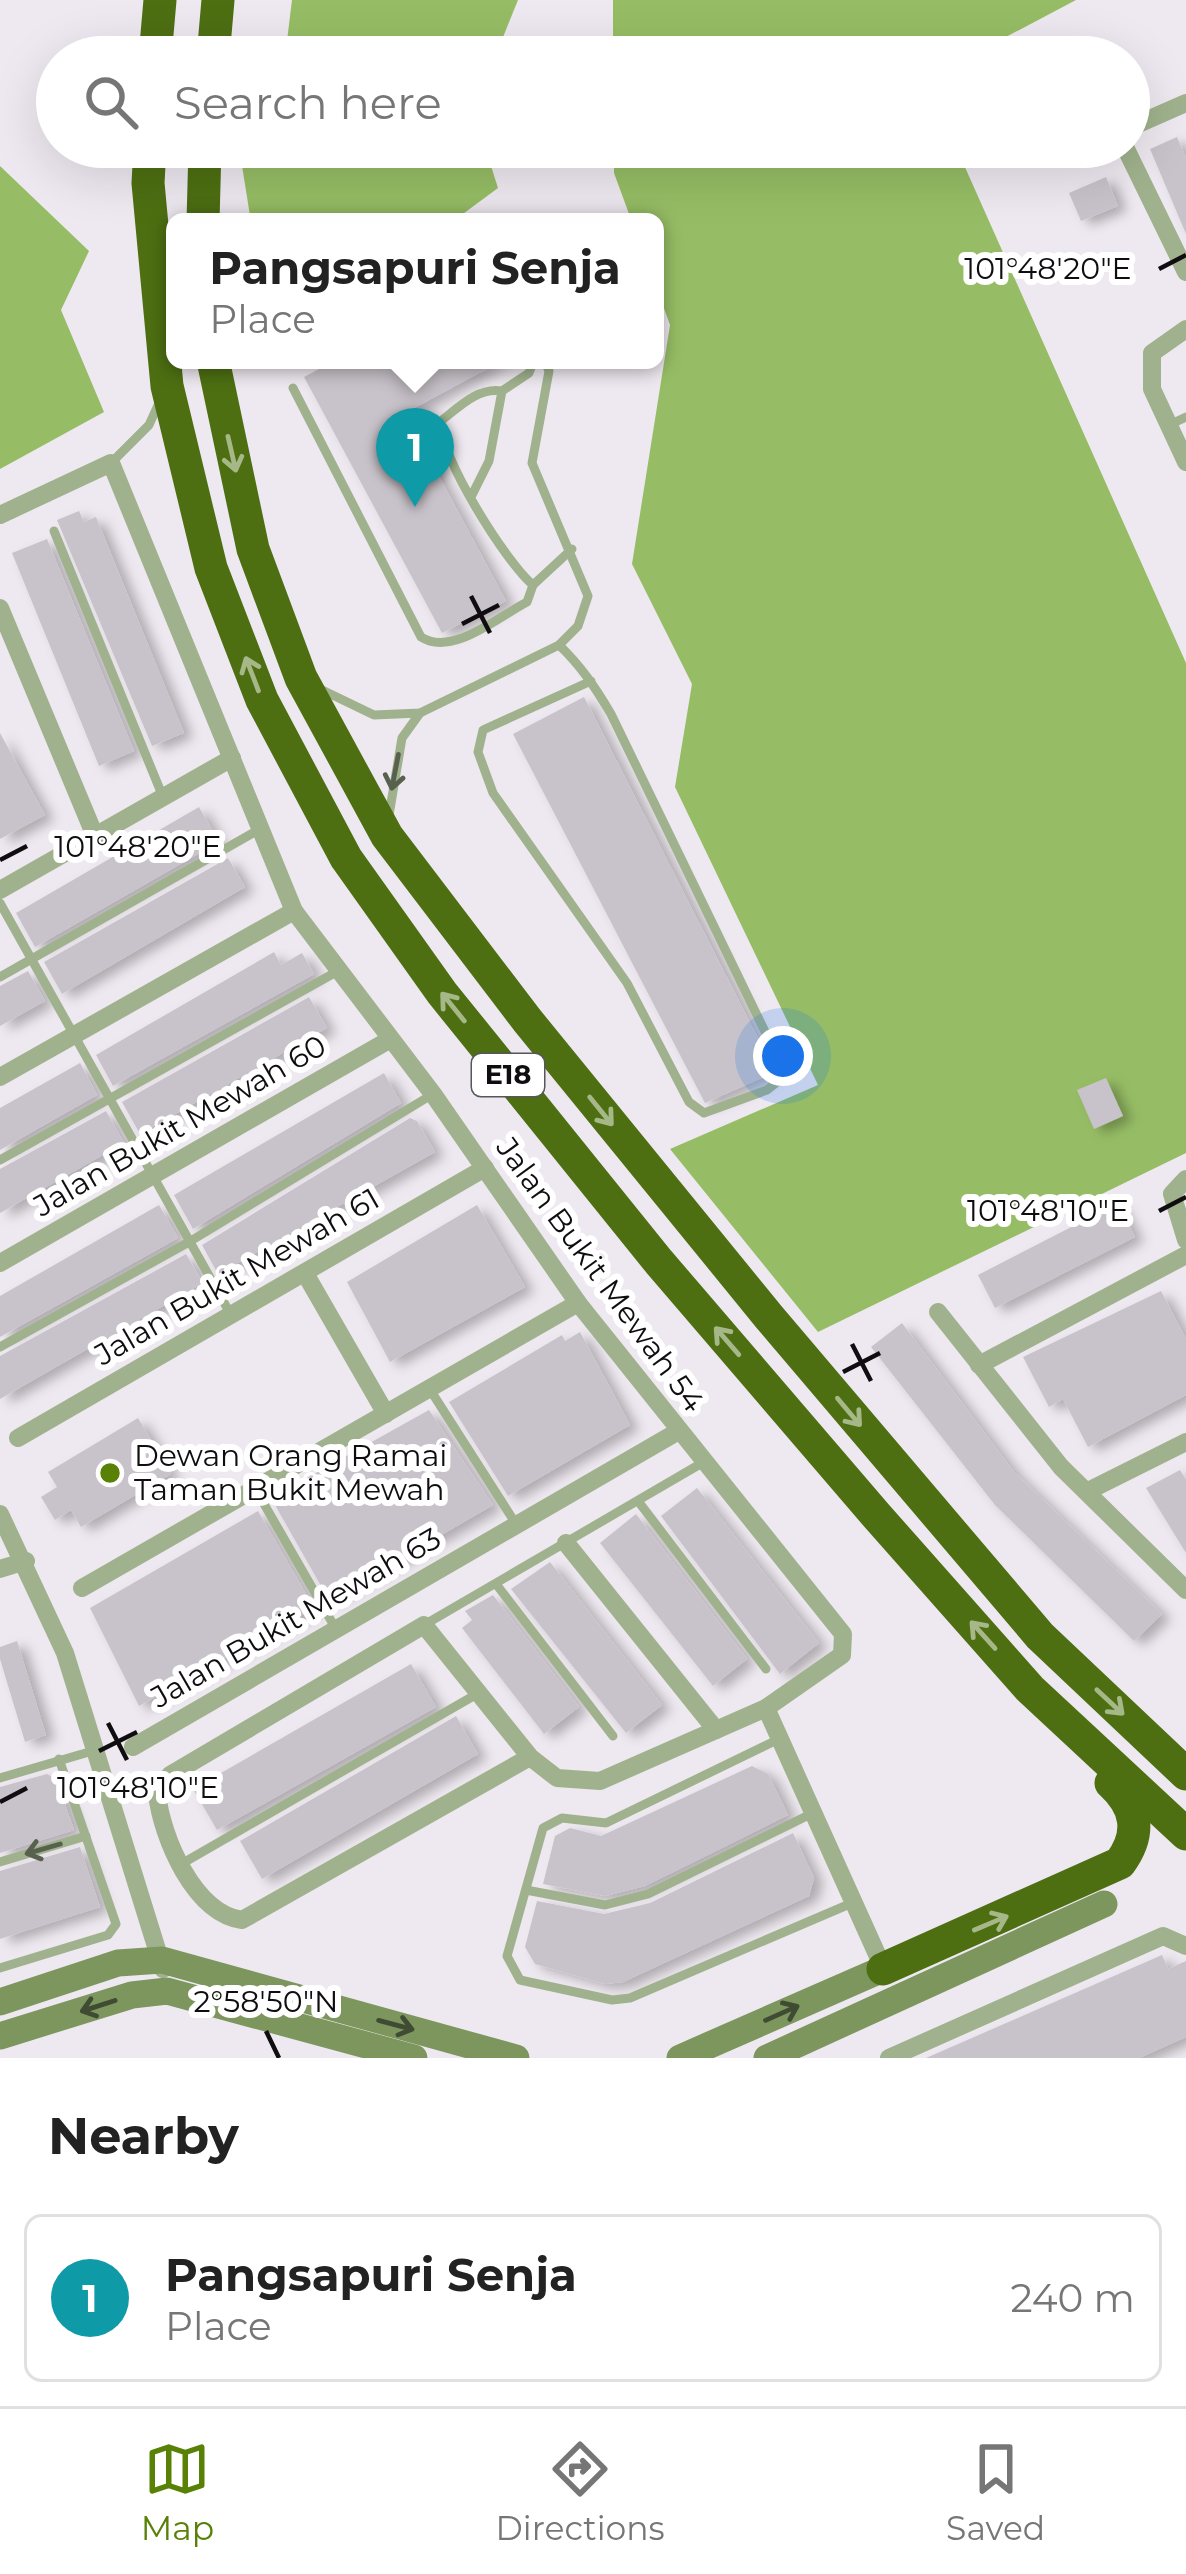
<!DOCTYPE html>
<meta charset="utf-8">
<style>
:root{--surface:#fff;--page:#f6f6f6;--text:#222;--muted:#767676;--line:#e0e0e0;--accent:#588106}
body{margin:0;font-family:Montserrat,sans-serif;background:var(--page);color:var(--text)}
.you{position:absolute;left:783px;top:1056px;width:42px;height:42px;margin:-30px;border:9px solid #fff;border-radius:50%;background:#1a73e8;box-shadow:0 0 0 18px #1a73e833}
.badge{display:grid;place-items:center;width:78px;height:78px;border-radius:50%;background:var(--accent);color:#fff;font-size:39px;font-weight:700}
.pin{position:absolute;translate:-50% -99px;filter:drop-shadow(0 3px 6px #0008)}
.pin::after{content:'';position:absolute;top:63px;width:42px;height:36px;background:inherit;clip-path:polygon(0 0,100% 0,50% 100%)}
.popup{position:absolute;left:166px;top:213px;width:498px;height:156px;box-sizing:border-box;display:grid;place-content:center;border-radius:18px;background:var(--surface);filter:drop-shadow(0 3px 9px #0005);font-size:39px;white-space:nowrap;color:var(--muted)}
.popup b{font-size:45px;color:var(--text)}
.popup::after{content:'';position:absolute;left:50%;top:100%;margin-left:-24px;border:24px solid transparent;border-top-color:var(--surface)}
.list{margin:0;padding:0;list-style:none}
h2{display:flex;justify-content:space-between;align-items:center;height:156px;margin:0;padding:0 48px;font-size:51px}
h2 small{font-size:39px;font-weight:400;color:var(--muted)}
.list li{display:grid;grid-template-columns:78px 1fr auto;gap:36px;align-items:center;box-sizing:border-box;height:168px;margin:0 24px 24px;padding:0 24px;border:3px solid var(--line);border-radius:18px}
.list b{display:block;font-size:45px;white-space:nowrap}
.list p{margin:0;font-size:39px;white-space:nowrap;color:var(--muted)}
.list em{font-size:39px;font-style:normal;color:var(--muted)}
.icon{flex:none;width:66px;height:66px;fill:none;stroke:currentColor;stroke-width:2;stroke-linecap:round;stroke-linejoin:round}
.map{position:relative;flex:none;width:1186px;height:2058px;overflow:hidden}
.search{position:absolute;background:var(--surface);box-shadow:0 12px 48px #0002;left:36px;right:36px;top:36px;height:132px;display:flex;align-items:center;gap:30px;box-sizing:border-box;padding:0 42px;border-radius:66px;color:var(--muted);font-size:45px}
.sheet{height:348px;background:var(--surface)}
nav{display:flex;justify-content:space-around;align-items:center;box-sizing:border-box;height:168px;border-top:3px solid var(--line);background:var(--surface);font-size:33px;color:var(--muted)}
nav a{display:grid;justify-items:center;gap:6px}
nav .on{color:var(--accent)}
.map>svg:first-child{display:block}
.forest{fill:#96bd65}
.building{fill:#c8c3ca;filter:url(#shadow)}
.lines{fill:none;stroke-linecap:round;stroke-linejoin:round}
.lane{stroke:#a0b28d;stroke-width:9}
.street{stroke:#a0b28d;stroke-width:18}
.secondary{stroke:#7c965e;stroke-width:27}
.highway{stroke:#4d6f12;stroke-width:33}
.oneway{stroke:#a6b788}
.oneway2{stroke:#58604e}
.oneway3{stroke:#404b33}
.ticks{fill:none;stroke:#0f0d10;stroke-width:4.5}
.poi-dot{fill:#588106;stroke:#fff;stroke-width:4.5}
.labels{text-anchor:middle;stroke-width:12;stroke-linejoin:round;paint-order:stroke}
.shield{fill:#fff;stroke:#575658;stroke-width:3}
.shield-label{font-size:27px;font-weight:bold;fill:#0f0d10}
.street-label{font-size:30px;fill:#0f0d10;stroke:#fff}
.poi-label{font-size:30px;fill:#0f0d10;stroke:#fff;text-anchor:start}
.ticks-label{font-size:30px;text-anchor:middle;fill:#0f0d10;stroke:#fff;stroke-width:12;stroke-linejoin:round;paint-order:stroke}
</style>
<div class="map">
<svg width="1186" height="2058" viewBox="0 0 1186 2058">
<defs>
<filter id="shadow"><feDropShadow dx="9" dy="5" stdDeviation="6" flood-color="#0004"/></filter>
</defs>
<rect width="100%" height="100%" fill="#eee9f0"/>
<g class="forest">
<polygon points="292,0 518,0 495,57 285,57"/>
<polygon points="613,0 1076,0 968,57 613,57"/>
<polygon points="239,147 485,147 498,188 452,222 251,222"/>
<polygon points="614,147 956,147 1186,663 1186,1153 818,1332 670,1149 818,1085 675,787 692,684 632,564 670,325 655,283 655,222 632,222 614,173"/>
<polygon points="0,166 89,251 61,310 104,412 0,469"/>
</g>
<g class="building">
<polygon points="1177,137 1186,158 1186,234 1150,149"/>
<polygon points="1106,177 1118,206 1081,221 1069,193"/>
<polygon points="336,360 503,360 405,413 506,601 442,633 304,377"/>
<polygon points="79,511 84,522 96,517 184,733 152,746 57,520"/>
<polygon points="47,539 134,751 99,766 12,553"/>
<polygon points="584,697 775,1072 705,1103 513,734"/>
<polygon points="0,733 45,815 0,839"/>
<polygon points="199,807 219,842 35,947 16,913"/>
<polygon points="228,858 245,887 62,994 44,962"/>
<polygon points="274,952 281,965 302,953 314,974 113,1086 96,1055"/>
<polygon points="28,971 45,1001 0,1026 0,986"/>
<polygon points="309,997 327,1028 140,1134 122,1102"/>
<polygon points="80,1063 97,1095 0,1150 0,1108"/>
<polygon points="384,1073 401,1103 193,1229 174,1195"/>
<polygon points="1106,1078 1123,1116 1094,1129 1077,1090"/>
<polygon points="106,1111 124,1143 0,1213 0,1169"/>
<polygon points="410,1118 417,1121 435,1152 218,1274 202,1245"/>
<polygon points="1118,1203 1135,1237 995,1308 978,1275"/>
<polygon points="159,1205 178,1238 0,1337 0,1296"/>
<polygon points="477,1205 525,1287 390,1362 347,1282"/>
<polygon points="186,1254 203,1283 0,1399 0,1356"/>
<polygon points="1161,1291 1186,1339 1186,1395 1088,1447 1063,1399 1049,1407 1023,1357"/>
<polygon points="902,1323 1014,1472 1162,1614 1134,1641 995,1505 871,1347"/>
<polygon points="580,1332 630,1425 508,1496 449,1402 562,1335 565,1341"/>
<polygon points="429,1410 493,1505 329,1600 271,1498"/>
<polygon points="138,1418 171,1474 81,1527 71,1510 55,1520 41,1497 57,1487 48,1472"/>
<polygon points="1180,1470 1186,1480 1186,1553 1146,1488"/>
<polygon points="697,1488 819,1643 780,1674 661,1516"/>
<polygon points="258,1511 314,1608 139,1706 90,1608"/>
<polygon points="636,1514 747,1659 713,1686 600,1543"/>
<polygon points="550,1562 662,1705 626,1733 511,1589"/>
<polygon points="493,1595 579,1707 544,1734 462,1628 472,1620 465,1611"/>
<polygon points="17,1641 46,1735 25,1742 0,1659 0,1647"/>
<polygon points="411,1664 436,1707 217,1830 193,1789"/>
<polygon points="456,1716 478,1754 262,1879 240,1841"/>
<polygon points="752,1766 768,1774 788,1815 645,1886 605,1896 543,1884 555,1836 570,1828 601,1836"/>
<polygon points="47,1774 56,1779 74,1830 0,1853 0,1787"/>
<polygon points="793,1833 814,1878 809,1896 623,1982 605,1984 535,1964 525,1947 537,1901 604,1914 650,1903"/>
<polygon points="80,1847 100,1907 0,1939 0,1871"/>
<polygon points="1162,1955 1168,1969 1186,1961 1186,2037 1139,2058 926,2058"/>
</g>
<g class="lines">
<g class="lane">
<path d="M 293,388 L 421,637 C 452,657 498,617 527,602 L 533,585 L 572,549"/>
<polyline points="502,391 529,373 534,360"/>
<polyline points="1169,425 1186,417"/>
<polyline points="111,463 149,425 159,403"/>
<path d="M 472,495 L 489,461 L 502,391 C 478,387 459,407 441,421 C 437,453 507,564 533,585"/>
<polyline points="54,531 163,797"/>
<path d="M 559,645 C 581,666 595,687 611,714 L 786,1075 L 767,1090 L 704,1113 L 689,1102 L 627,983 L 493,793 L 478,752 L 483,730 L 591,681"/>
<polyline points="320,689 374,715 420,713 559,645 578,626 588,596 532,463 549,371 544,360"/>
<polyline points="389,815 402,738 420,713"/>
<polyline points="0,903 231,1315"/>
<polyline points="0,977 260,829"/>
<polyline points="0,1160 338,971"/>
<polyline points="0,1347 189,1242 433,1094"/>
<polyline points="429,1388 516,1524"/>
<polyline points="256,1490 337,1631"/>
<polyline points="638,1501 766,1669"/>
<polyline points="496,1584 613,1736"/>
<polyline points="424,1625 702,1463"/>
<polyline points="779,1739 606,1823 562,1818 543,1828 507,1956 520,1980 612,2000 630,1998 852,1903"/>
<polyline points="0,1778 96,1750"/>
<polyline points="0,1862 86,1836"/>
<polyline points="183,1863 477,1694"/>
<polyline points="526,1890 605,1905 648,1894 813,1813"/>
<polyline points="0,1968 108,1935 116,1924 59,1759"/>
</g>
<g class="street">
<polyline points="1129,128 1186,103"/>
<polyline points="1125,147 1186,272"/>
<polyline points="1186,329 1152,353 1152,389 1186,462"/>
<path d="M 0,515 L 111,463 L 294,911 L 433,1094 L 578,1303 L 843,1634 L 842,1655 L 766,1708 L 600,1781 L 557,1778 L 530,1757 L 424,1625 L 170,1775 L 157,1794 C 162,1838 194,1913 242,1920 L 530,1757"/>
<polyline points="0,608 95,836"/>
<polyline points="0,890 232,758"/>
<polyline points="0,1077 294,911"/>
<polyline points="1186,1179 1172,1194 1186,1240"/>
<polyline points="0,1263 389,1040"/>
<polyline points="306,1275 386,1414"/>
<polyline points="938,1312 1061,1467 1186,1590"/>
<polyline points="979,1365 1186,1255"/>
<polyline points="18,1438 485,1168"/>
<polyline points="1088,1491 1186,1442"/>
<polyline points="0,1514 65,1653 163,1969"/>
<polyline points="566,1543 716,1730"/>
<polyline points="0,1569 26,1561"/>
<polyline points="82,1588 578,1303"/>
<polyline points="766,1708 885,1972"/>
<polyline points="133,1747 677,1432"/>
<polyline points="889,2058 1163,1936 1186,1946"/>
</g>
<g class="secondary">
<polyline points="0,2002 118,1963 162,1960 516,2058"/>
<polyline points="0,2036 132,1995 167,1991 414,2058"/>
<polyline points="680,2058 883,1969"/>
<polyline points="767,2058 1104,1904"/>
</g>
<g class="highway">
<polyline points="155,57 160,0"/>
<polyline points="213,57 218,0"/>
<polyline points="150,147 148,183 167,386 211,568 262,700 346,858 442,993 659,1262 876,1515 1030,1689 1186,1834"/>
<polyline points="203,222 205,147"/>
<polyline points="213,360 253,549 301,678 387,836 527,1020 769,1317 1040,1636 1186,1774"/>
<path d="M 883,1969 L 1120,1863 C 1142,1833 1137,1807 1111,1783"/>
</g>
</g>
<defs><path id="oneway-shaft" d="M-6 0H5M1.5-3L5.5 0L1.5 3" fill="none" stroke-width="1.6" stroke-linecap="round" stroke-linejoin="round" transform="scale(3)"/></defs>
<g class="oneway">
<use href="#oneway-shaft" transform="translate(232 454) rotate(77)"/>
<use href="#oneway-shaft" transform="translate(252 674) rotate(-111)"/>
<use href="#oneway-shaft" transform="translate(453 1007) rotate(-129)"/>
<use href="#oneway-shaft" transform="translate(601 1111) rotate(51)"/>
<use href="#oneway-shaft" transform="translate(727 1341) rotate(-131)"/>
<use href="#oneway-shaft" transform="translate(849 1412) rotate(50)"/>
<use href="#oneway-shaft" transform="translate(983 1635) rotate(-132)"/>
<use href="#oneway-shaft" transform="translate(1110 1702) rotate(43)"/>
<use href="#oneway-shaft" transform="translate(991 1923) rotate(-23)"/>
</g>
<g class="oneway2">
<use href="#oneway-shaft" transform="translate(395 772) rotate(101)"/>
<use href="#oneway-shaft" transform="translate(43 1849) rotate(164)"/>
</g>
<g class="oneway3">
<use href="#oneway-shaft" transform="translate(98 2006) rotate(162)"/>
<use href="#oneway-shaft" transform="translate(782 2013) rotate(-24)"/>
<use href="#oneway-shaft" transform="translate(396 2025) rotate(15)"/>
</g>
<path class="ticks" d="M 1159,269 L 1186,255M 471,596 L 490,633M 462,624 L 499,605M 0,860 L 27,846M 1159,1211 L 1186,1197M 852,1344 L 871,1381M 843,1372 L 880,1353M 108,1723 L 127,1760M 99,1751 L 137,1732M 0,1802 L 27,1788M 266,2031 L 279,2058"/>
<circle class="poi-dot" cx="110" cy="1473" r="12"/>
<g class="labels">
<rect class="shield" x="472" y="1054" width="72" height="42" rx="9"/>
<g class="shield-label">
<text x="508" y="1084">E18</text>
</g>
<g class="street-label">
<text transform="translate(180 1126) rotate(-30)" y="10">Jalan Bukit Mewah 60</text>
<text transform="translate(600 1275) rotate(54)" y="10">Jalan Bukit Mewah 54</text>
<text transform="translate(237 1277) rotate(-30)" y="10">Jalan Bukit Mewah 61</text>
<text transform="translate(296 1618) rotate(-30)" y="10">Jalan Bukit Mewah 63</text>
</g>
<g class="poi-label">
<text x="134" y="1466">Dewan Orang Ramai<tspan x="134" dy="34">Taman Bukit Mewah</tspan></text>
</g>
</g>
<g class="ticks-label">
<text x="1048" y="279">101°48'20"E</text>
<text x="138" y="857">101°48'20"E</text>
<text x="1048" y="1221">101°48'10"E</text>
<text x="138" y="1798">101°48'10"E</text>
<text x="266" y="2012">2°58'50"N</text>
</g>
</svg>
<div class="you"></div>
<div class="pin badge" style="left:415px;top:507px;background:#0f9aa8">1</div>
<div class="popup"><b>Pangsapuri Senja</b>Place</div>
<div class="search"><svg class="icon" aria-label="search" viewBox="0 0 24 24"><circle cx="10" cy="10" r="6"/><path d="M15 15l6 6"/></svg>Search here</div>
</div>
<section class="sheet">
<h2>Nearby<small></small></h2>
<ul class="list">
<li><span class="badge" style="background:#0f9aa8">1</span><div><b>Pangsapuri Senja</b><p>Place</p></div><em>240 m</em></li>
</ul>
</section>
<nav>
<a class="on"><svg class="icon" aria-label="map" viewBox="0 0 24 24"><path d="M3 6l6-2 6 2 6-2v14l-6 2-6-2-6 2zM9 4v14M15 6v14"/></svg>Map</a>
<a><svg class="icon" aria-label="directions" viewBox="0 0 24 24"><path d="M12 3l9 9-9 9-9-9zM9 14v-3h6M13 9l2 2-2 2"/></svg>Directions</a>
<a><svg class="icon" aria-label="saved" viewBox="0 0 24 24"><path d="M7 4h10v16l-5-4-5 4z"/></svg>Saved</a>
</nav>
